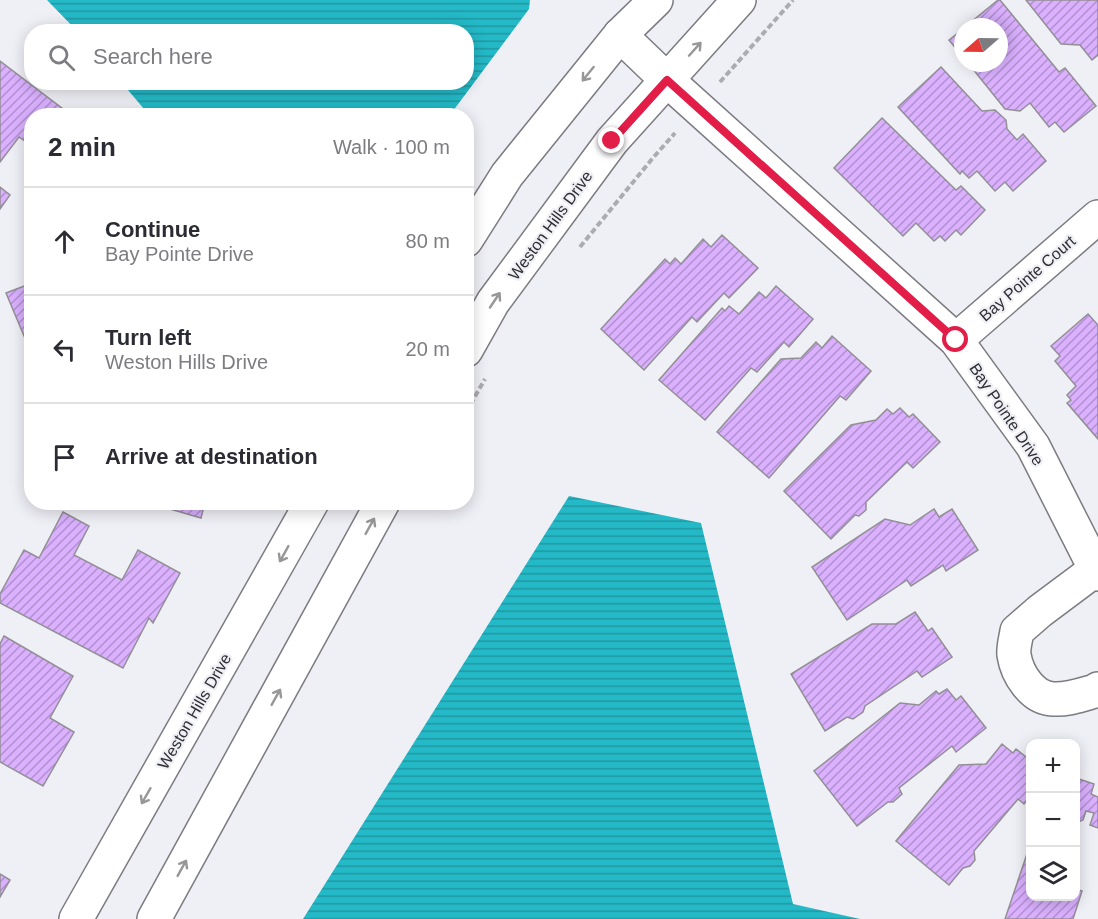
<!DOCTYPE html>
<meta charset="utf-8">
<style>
:root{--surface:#fff;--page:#f7f7f7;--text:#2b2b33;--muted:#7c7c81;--line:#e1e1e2}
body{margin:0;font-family:Arial,sans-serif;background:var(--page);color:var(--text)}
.controls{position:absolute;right:18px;bottom:18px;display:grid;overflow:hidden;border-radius:12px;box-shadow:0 3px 15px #0003}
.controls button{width:54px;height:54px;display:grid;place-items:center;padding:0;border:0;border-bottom:2px solid var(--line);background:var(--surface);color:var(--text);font:30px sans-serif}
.compass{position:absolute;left:954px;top:18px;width:54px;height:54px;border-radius:50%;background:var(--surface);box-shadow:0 3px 15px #0003;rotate:250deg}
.stop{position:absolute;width:18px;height:18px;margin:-14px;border:4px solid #e11d48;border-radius:50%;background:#fff}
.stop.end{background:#e11d48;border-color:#fff;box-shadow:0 2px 6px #0008}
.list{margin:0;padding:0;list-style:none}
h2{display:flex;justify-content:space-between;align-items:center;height:78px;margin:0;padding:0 24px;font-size:26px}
h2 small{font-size:20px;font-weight:400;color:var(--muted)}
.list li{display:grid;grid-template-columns:39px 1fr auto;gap:18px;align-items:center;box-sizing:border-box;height:108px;padding:0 24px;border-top:2px solid var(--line)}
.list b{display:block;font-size:22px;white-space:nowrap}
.list p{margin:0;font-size:20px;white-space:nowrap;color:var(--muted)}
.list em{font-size:20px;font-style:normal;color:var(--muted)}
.icon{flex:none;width:33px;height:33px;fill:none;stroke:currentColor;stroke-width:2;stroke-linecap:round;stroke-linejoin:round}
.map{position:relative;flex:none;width:1098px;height:919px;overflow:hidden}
.search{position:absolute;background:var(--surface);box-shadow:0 3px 15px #0003;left:24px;top:24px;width:450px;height:66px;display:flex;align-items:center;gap:15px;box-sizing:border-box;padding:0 21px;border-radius:24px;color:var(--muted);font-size:22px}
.panel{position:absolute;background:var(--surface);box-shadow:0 3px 15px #0003;left:24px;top:108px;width:450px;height:402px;border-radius:24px}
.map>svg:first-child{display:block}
.water{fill:url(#water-rules)}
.building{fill:url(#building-hatch);stroke:#928f95;stroke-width:1.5}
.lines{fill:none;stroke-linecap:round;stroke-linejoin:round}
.minor-casing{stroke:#7b7b81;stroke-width:36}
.path{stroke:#ababb1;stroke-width:4;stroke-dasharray:6 3;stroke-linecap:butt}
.minor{stroke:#fff;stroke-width:33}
.oneway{stroke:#979798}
.route{stroke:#e11d48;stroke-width:8}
.labels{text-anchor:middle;stroke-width:4.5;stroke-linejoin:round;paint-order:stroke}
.street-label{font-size:16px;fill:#2f2f32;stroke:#efeff6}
</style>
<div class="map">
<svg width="1098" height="919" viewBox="0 0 1098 919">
<defs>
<pattern id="water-rules" width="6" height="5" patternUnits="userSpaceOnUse" patternTransform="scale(1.5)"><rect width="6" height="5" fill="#24b9c7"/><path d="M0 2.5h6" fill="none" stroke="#2097a2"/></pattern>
<pattern id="building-hatch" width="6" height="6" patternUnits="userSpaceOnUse" patternTransform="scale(1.5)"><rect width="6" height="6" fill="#dab0ff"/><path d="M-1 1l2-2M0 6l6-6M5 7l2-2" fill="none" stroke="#b190cf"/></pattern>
</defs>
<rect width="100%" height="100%" fill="#efeff6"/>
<g class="water">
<polygon points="47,0 530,0 529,9 450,115 150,116 122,83 466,82 466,32 77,31"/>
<polygon points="569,496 701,523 793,904 860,919 303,919"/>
</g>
<g class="building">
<polygon points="998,0 1000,0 1059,72 1065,68 1096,106 1064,132 1055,122 1049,127 1030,103 1020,111 1005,109 968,63 999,63 999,27 965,27"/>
<polygon points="1026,0 1098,0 1098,55 1092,60 1080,45 1061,44"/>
<polygon points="963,29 963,57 949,40"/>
<polygon points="0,61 67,112 64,116 32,116 32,146 19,137 0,162"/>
<polygon points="941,67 982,111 995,110 1006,120 1007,129 1017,140 1023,134 1046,161 1013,191 1005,182 995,191 977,171 969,178 962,171 960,174 898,107"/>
<polygon points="882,118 956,190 961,186 985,210 961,235 956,230 945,241 940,236 934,241 916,223 903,236 834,168"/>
<polygon points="0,187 10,195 0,209"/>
<polygon points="722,235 758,268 729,298 724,293 697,322 692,317 644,370 601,329 665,259 670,264 675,258 681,264 703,239 711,247"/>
<polygon points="32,283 32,355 6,293"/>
<polygon points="776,286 813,319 789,347 784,342 757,372 751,368 705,420 659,380 722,308 725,311 729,306 739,314 759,292 766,298"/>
<polygon points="1088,314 1098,325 1098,439 1067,403 1071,400 1067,395 1076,386 1055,361 1060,356 1051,346"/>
<polygon points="832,336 871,371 846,400 840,396 769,478 717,432 781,359 801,358 816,342 822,348"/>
<polygon points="900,408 909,417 913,414 940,442 913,468 907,462 866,502 866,510 859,516 855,515 831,539 784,491 851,425 876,420 887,409 893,414"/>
<polygon points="146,502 205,502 201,518"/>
<polygon points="934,509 939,517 952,509 978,550 946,571 943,565 911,586 907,580 847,620 812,567 885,519 910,525"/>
<polygon points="63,512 89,526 74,555 122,580 138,550 180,573 153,623 149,618 123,668 0,603 0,594 24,550 39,558"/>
<polygon points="915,612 928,631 932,628 952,657 922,677 917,671 865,706 863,712 853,719 847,717 825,731 791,674 872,624 896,624"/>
<polygon points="4,636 73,676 50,718 74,732 43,786 0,762 0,644"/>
<polygon points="947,689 956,700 961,696 986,728 956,752 952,746 899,788 902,794 893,802 888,802 857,826 814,771 900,703 919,705 936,691 939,694"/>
<polygon points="1002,744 1013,753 1016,749 1030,760 1030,796 1024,804 1018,799 974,851 975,860 970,866 963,868 949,885 896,841 959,765 986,764"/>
<polygon points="1076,778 1094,784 1091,794 1098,797 1098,828 1090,825 1094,813 1086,811 1083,820 1078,822 1076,829"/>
<polygon points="1030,845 1030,896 1076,896 1076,889 1082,891 1073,919 1005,919"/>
<polygon points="0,874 10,880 0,897"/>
</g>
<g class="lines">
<g class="minor-casing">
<g id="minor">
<polyline points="620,35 667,80 956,340 1033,446 1098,574"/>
<polyline points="466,240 507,175 620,35 656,0"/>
<polyline points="956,340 1098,217"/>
<polyline points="466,350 493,302 612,141 739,0"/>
<path d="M 1095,570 L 1040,611 L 1017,631 C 1016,638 1013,648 1014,655 C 1017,674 1032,698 1053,699 C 1067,700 1081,695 1095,691 L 1098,689"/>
<polyline points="76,919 312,502"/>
<polyline points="154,919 383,502"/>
</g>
</g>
<g class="path">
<polyline points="720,82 793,0"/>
<polyline points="580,247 652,159 675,133"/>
<polyline points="466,412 485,379"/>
</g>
<use href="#minor" class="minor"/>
</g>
<defs><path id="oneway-shaft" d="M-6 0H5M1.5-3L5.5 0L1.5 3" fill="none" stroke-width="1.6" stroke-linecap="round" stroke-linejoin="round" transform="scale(1.5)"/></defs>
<g class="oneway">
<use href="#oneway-shaft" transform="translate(695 49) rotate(-48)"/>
<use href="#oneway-shaft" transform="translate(588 74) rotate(129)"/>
<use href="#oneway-shaft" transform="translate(495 300) rotate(-56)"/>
<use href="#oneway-shaft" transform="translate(370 526) rotate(-61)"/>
<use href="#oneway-shaft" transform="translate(284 554) rotate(119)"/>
<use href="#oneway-shaft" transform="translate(276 697) rotate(-61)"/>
<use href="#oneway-shaft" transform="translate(146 796) rotate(120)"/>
<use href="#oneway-shaft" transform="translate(182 868) rotate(-61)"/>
</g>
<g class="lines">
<polyline class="route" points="612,141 667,80 956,340"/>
</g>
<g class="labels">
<g class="street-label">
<text transform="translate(550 225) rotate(-54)" y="6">Weston Hills Drive</text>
<text transform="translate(1027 278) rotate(-41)" y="6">Bay Pointe Court</text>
<text transform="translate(1007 414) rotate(56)" y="6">Bay Pointe Drive</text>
<text transform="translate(194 711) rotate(-60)" y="6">Weston Hills Drive</text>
</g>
</g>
</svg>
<div class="controls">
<button>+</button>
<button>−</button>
<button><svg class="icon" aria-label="layers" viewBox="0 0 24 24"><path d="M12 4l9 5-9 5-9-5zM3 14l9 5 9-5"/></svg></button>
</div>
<svg class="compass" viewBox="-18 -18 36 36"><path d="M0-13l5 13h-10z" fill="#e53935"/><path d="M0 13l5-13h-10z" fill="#7c7c81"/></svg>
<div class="stop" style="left:956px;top:340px"></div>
<div class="stop end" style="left:612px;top:141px"></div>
<div class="search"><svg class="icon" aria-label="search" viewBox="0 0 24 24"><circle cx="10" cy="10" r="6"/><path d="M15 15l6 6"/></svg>Search here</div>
<section class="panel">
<h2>2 min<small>Walk · 100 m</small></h2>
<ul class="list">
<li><svg class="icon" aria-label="ahead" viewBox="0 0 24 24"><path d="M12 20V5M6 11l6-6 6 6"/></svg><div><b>Continue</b><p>Bay Pointe Drive</p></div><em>80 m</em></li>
<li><svg class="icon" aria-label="left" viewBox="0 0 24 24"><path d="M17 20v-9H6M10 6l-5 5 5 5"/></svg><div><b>Turn left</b><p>Weston Hills Drive</p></div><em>20 m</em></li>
<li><svg class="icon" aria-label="arrive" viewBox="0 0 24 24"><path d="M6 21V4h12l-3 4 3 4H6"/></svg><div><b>Arrive at destination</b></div></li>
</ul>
</section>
</div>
